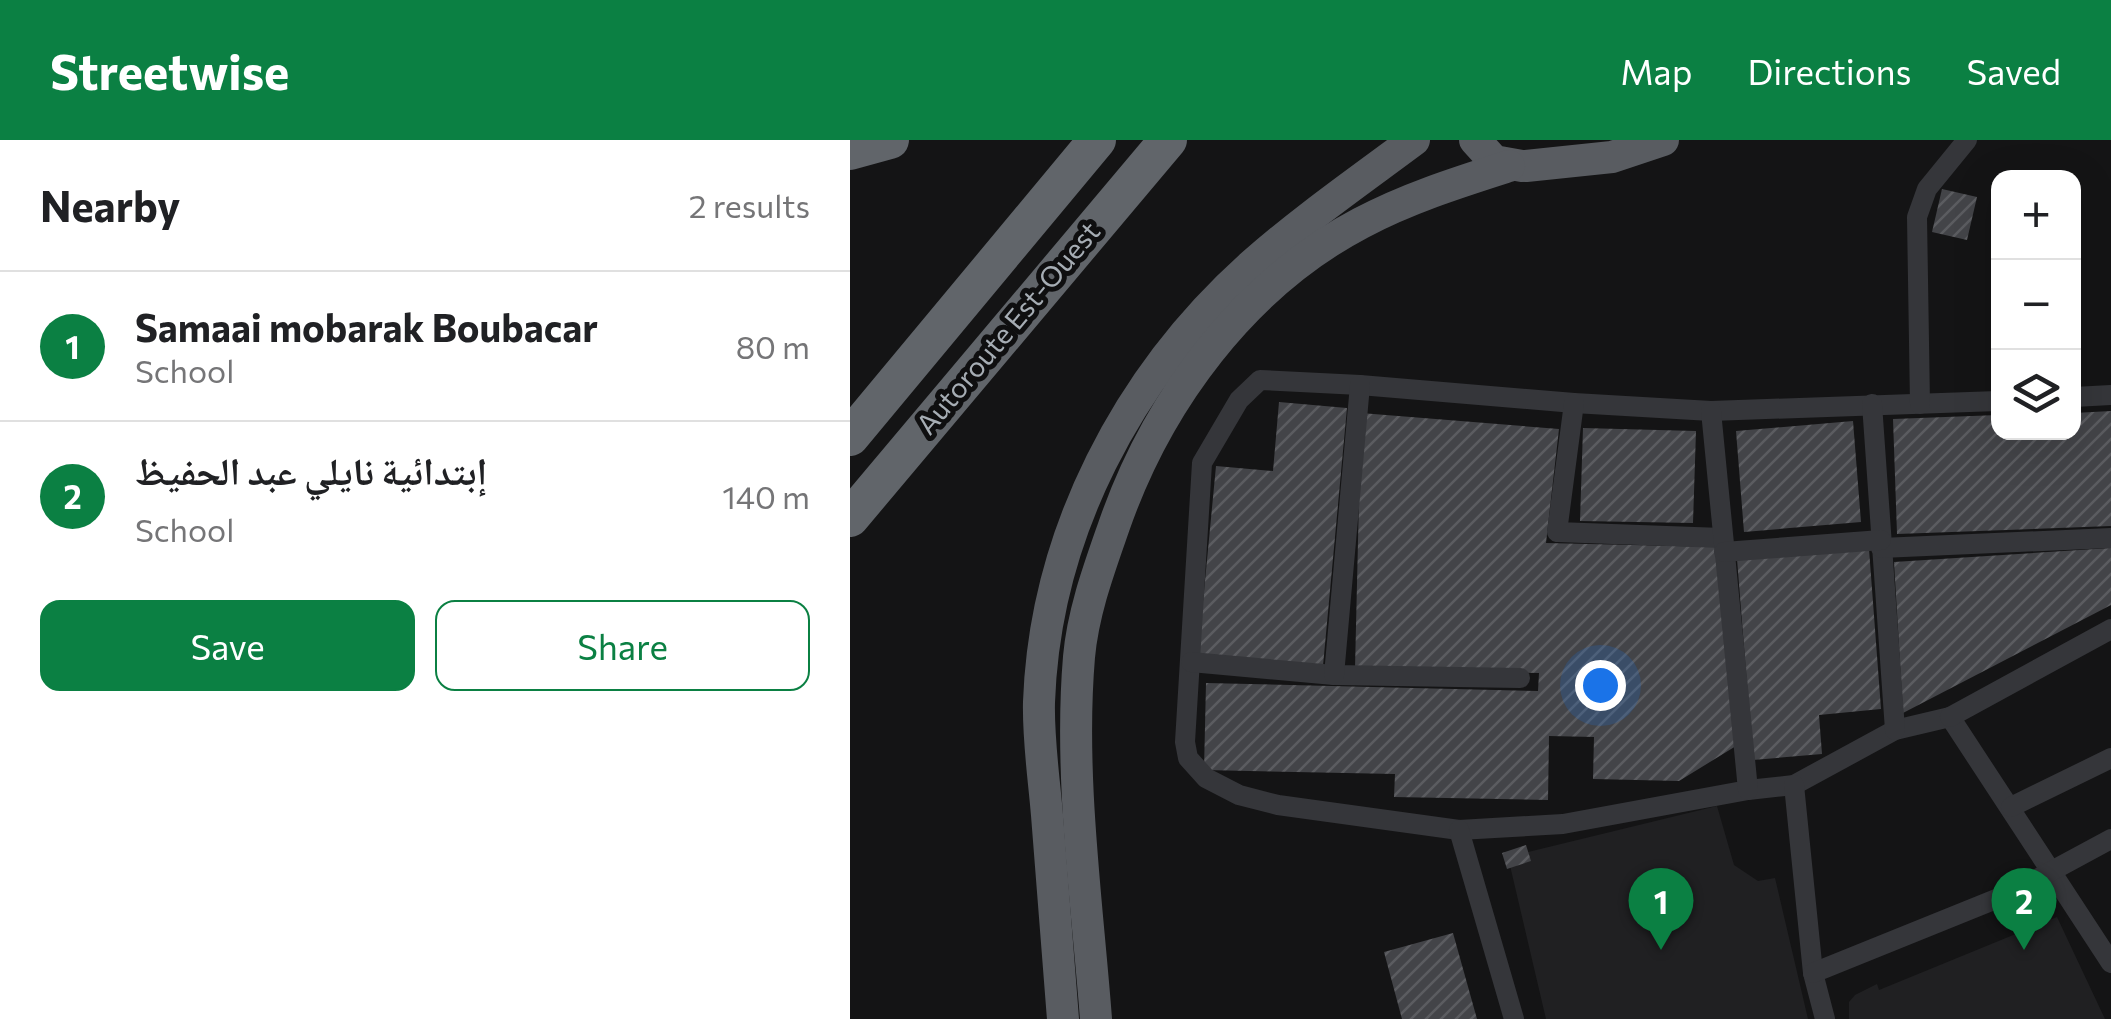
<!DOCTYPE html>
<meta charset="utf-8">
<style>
:root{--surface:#fff;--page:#f6f6f6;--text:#202124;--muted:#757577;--line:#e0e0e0;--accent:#0b8043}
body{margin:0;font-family:Commissioner,"Noto Naskh Arabic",sans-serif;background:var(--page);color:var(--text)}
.controls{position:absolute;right:30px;top:30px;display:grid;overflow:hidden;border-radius:20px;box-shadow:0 10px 40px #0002}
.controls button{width:90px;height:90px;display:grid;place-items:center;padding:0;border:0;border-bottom:2px solid var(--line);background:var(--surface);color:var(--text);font:50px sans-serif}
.you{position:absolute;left:750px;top:545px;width:35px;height:35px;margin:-25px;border:8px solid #fff;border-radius:50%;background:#1a73e8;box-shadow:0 0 0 15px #1a73e833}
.badge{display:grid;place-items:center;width:65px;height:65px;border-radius:50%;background:var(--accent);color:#fff;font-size:32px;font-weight:700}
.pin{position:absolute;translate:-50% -82px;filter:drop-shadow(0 2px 5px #0008)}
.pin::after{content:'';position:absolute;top:52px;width:35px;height:30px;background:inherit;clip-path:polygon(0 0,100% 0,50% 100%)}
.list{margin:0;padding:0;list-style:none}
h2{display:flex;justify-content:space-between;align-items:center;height:130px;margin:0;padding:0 40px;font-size:42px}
h2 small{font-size:32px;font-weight:400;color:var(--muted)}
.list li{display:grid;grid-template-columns:65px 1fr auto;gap:30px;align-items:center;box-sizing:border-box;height:150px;padding:0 40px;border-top:2px solid var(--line)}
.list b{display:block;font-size:38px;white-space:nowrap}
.list p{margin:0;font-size:32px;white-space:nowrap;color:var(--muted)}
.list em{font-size:32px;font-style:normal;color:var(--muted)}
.actions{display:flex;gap:20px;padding:30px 40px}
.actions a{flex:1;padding:22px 0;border:2px solid var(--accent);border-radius:20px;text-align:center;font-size:35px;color:var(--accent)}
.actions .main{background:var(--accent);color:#fff}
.icon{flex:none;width:55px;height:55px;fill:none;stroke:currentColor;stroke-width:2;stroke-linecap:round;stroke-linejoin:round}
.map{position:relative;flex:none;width:1261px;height:879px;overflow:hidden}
header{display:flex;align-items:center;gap:60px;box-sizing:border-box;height:140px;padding:0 50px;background:var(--accent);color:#fff}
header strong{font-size:48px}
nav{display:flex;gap:55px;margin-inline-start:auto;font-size:35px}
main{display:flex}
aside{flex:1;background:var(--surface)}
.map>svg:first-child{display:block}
.built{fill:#202022}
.building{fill:url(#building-hatch)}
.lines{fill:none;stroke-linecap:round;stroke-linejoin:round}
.minor{stroke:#35363a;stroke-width:20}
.trunk{stroke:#595c61;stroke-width:32}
.motorway{stroke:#61656a;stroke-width:38}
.labels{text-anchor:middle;stroke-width:10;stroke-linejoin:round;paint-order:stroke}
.street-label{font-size:28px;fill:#a6adb4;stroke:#0f0f10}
</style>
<header>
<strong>Streetwise</strong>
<nav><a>Map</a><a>Directions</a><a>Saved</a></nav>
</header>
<main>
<aside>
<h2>Nearby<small>2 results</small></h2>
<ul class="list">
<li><span class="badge">1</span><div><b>Samaai mobarak Boubacar</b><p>School</p></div><em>80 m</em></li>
<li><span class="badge">2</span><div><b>إبتدائية نايلي عبد الحفيظ</b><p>School</p></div><em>140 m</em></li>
</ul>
<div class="actions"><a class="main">Save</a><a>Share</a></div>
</aside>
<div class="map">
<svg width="1261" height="879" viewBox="0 0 1261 879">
<defs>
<pattern id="building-hatch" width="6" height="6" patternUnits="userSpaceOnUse" patternTransform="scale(2.5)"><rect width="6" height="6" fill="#434448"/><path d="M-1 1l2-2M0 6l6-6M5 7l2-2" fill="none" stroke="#5b5c60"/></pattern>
</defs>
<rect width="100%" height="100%" fill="#141415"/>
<g class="built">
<polygon points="867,666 884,725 908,741 925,738 958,879 696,879 658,717"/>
<polygon points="1207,777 1255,879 999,879 999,862 1005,855 1027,844 1029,850"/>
</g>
<g class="building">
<polygon points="1092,49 1127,57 1117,100 1082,92"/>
<polygon points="429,262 497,268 473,526 348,514 366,326 423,331"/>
<polygon points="1261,271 1261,386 1047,394 1043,279 1148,275 1148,292 1224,292 1224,273"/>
<polygon points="511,273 709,289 696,403 869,407 886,606 829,641 743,639 744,597 699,596 698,660 544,657 545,634 354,630 356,543 688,551 689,533 505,529"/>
<polygon points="1003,281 1011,382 894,392 886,291"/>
<polygon points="733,288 846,291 843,383 730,381"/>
<polygon points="1261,408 1261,465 1053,573 1044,422"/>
<polygon points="1019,409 1031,569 969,575 972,614 903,620 887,419"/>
<polygon points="676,705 681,721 657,729 652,713"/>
<polygon points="603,793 627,879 552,879 534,812"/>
</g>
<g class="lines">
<g class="minor">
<polyline points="1224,257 1261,255"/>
<polyline points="1148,261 861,271 724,263 510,245 410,240 389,260 352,323 335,602 338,618 356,638 389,655 428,665 609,690 713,684 898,650 944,645 1045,590 1100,577 1261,823"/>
<polyline points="724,263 707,392 872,398"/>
<polyline points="1022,264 1045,590"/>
<polyline points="1070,264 1067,77 1077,49 1117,0"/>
<polyline points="861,271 898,650"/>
<polyline points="1031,408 1261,398"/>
<polyline points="874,412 1031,400"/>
<polyline points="341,522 484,535 670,538"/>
<polyline points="484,535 510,245"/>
<polyline points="1100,577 1261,489"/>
<polyline points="944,645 963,833 975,879"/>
<polyline points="1161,667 1261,618"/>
<polyline points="609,690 664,879"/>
<polyline points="963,833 1161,753 1261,699"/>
</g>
<g class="trunk">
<polyline points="625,0 644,21 672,26"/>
<polyline points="676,26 762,17 813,0"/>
<path d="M 213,879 C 208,811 202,743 197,675 C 194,638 188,600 189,562 C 195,394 278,236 402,125 C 453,80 509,41 564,0"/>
<path d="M 246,879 C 237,761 219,635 229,517 C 233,472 249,429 264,386 C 307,262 393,145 511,83 C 558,58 609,42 659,26"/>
</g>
<g class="motorway">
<polyline points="0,11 40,0"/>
<polyline points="0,297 247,0"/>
<polyline points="0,378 318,0"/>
</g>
</g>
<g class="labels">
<g class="street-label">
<text transform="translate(158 188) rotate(-50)" y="10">Autoroute Est-Ouest</text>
</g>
</g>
</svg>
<div class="controls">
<button>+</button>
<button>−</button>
<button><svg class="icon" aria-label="layers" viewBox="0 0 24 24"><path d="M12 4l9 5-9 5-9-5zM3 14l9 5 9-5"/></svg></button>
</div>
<div class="you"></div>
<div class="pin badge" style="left:811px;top:810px">1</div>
<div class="pin badge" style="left:1174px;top:810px">2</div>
</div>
</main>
